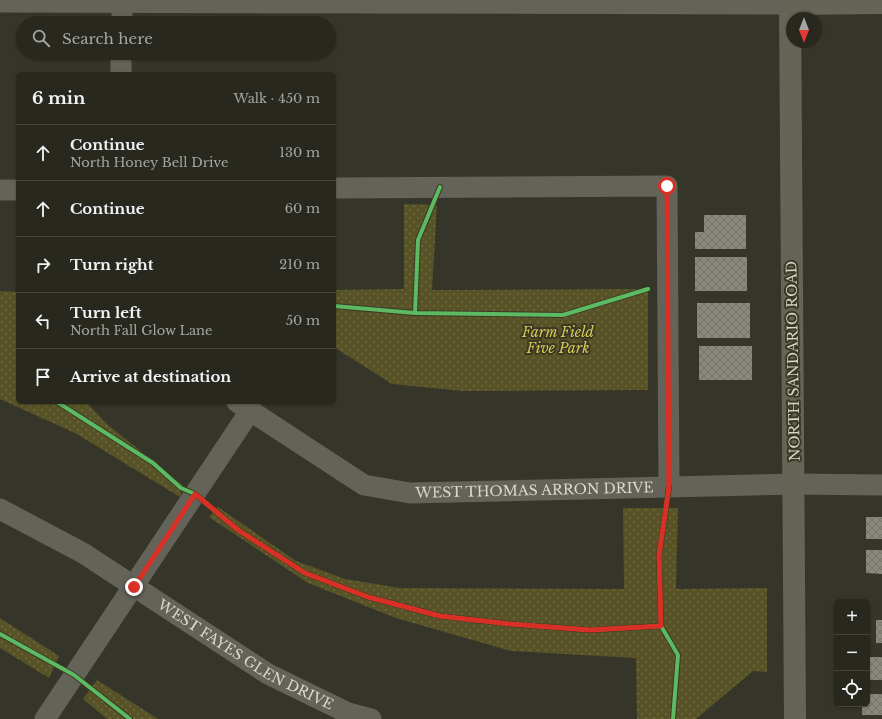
<!DOCTYPE html>
<meta charset="utf-8">
<style>
:root{--surface:#28281f;--page:#34342c;--text:#f1f3f6;--muted:#a5a6a4;--line:#44443d}
body{margin:0;font-family:"Libre Baskerville",serif;background:var(--page);color:var(--text)}
.controls{position:absolute;right:12px;bottom:12px;display:grid;overflow:hidden;border-radius:6px;box-shadow:0 1px 3px #0004}
.controls button{width:36px;height:36px;display:grid;place-items:center;padding:0;border:0;border-bottom:1px solid var(--line);background:var(--surface);color:var(--text);font:20px sans-serif}
.compass{position:absolute;left:786px;top:12px;width:36px;height:36px;border-radius:50%;background:var(--surface);box-shadow:0 1px 3px #0004;rotate:180deg}
.stop{position:absolute;width:12px;height:12px;margin:-9px;border:3px solid #d93025;border-radius:50%;background:#fff}
.stop.end{background:#d93025;border-color:#fff;box-shadow:0 1px 4px #0008}
.list{margin:0;padding:0;list-style:none}
h2{display:flex;justify-content:space-between;align-items:center;height:52px;margin:0;padding:0 16px;font-size:17px}
h2 small{font-size:13px;font-weight:400;color:var(--muted)}
.list li{display:grid;grid-template-columns:26px 1fr auto;gap:12px;align-items:center;box-sizing:border-box;height:56px;padding:0 16px;border-top:1px solid var(--line)}
.list b{display:block;font-size:15px;white-space:nowrap}
.list p{margin:0;font-size:13px;white-space:nowrap;color:var(--muted)}
.list em{font-size:13px;font-style:normal;color:var(--muted)}
.icon{flex:none;width:22px;height:22px;fill:none;stroke:currentColor;stroke-width:2;stroke-linecap:round;stroke-linejoin:round}
.map{position:relative;flex:none;width:882px;height:719px;overflow:hidden}
.search{position:absolute;background:var(--surface);box-shadow:0 1px 3px #0004;left:16px;top:16px;width:320px;height:44px;display:flex;align-items:center;gap:10px;box-sizing:border-box;padding:0 14px;border-radius:22px;color:var(--muted);font-size:15px}
.panel{position:absolute;background:var(--surface);box-shadow:0 1px 3px #0004;left:16px;top:72px;width:320px;height:332px;border-radius:6px}
.map>svg:first-child{display:block}
.park{fill:url(#park-dots)}
.building{fill:url(#building-cross-hatch)}
.lines{fill:none;stroke-linecap:round;stroke-linejoin:round}
.minor{stroke:#64635a;stroke-width:21}
.major{stroke:#656457;stroke-width:22}
.cycleway-casing{stroke:#3b3923;stroke-width:6}
.cycleway{stroke:#5cba63;stroke-width:4}
.route{stroke:#d93025;stroke-width:5}
.labels{text-anchor:middle;stroke-width:4;stroke-linejoin:round;paint-order:stroke}
.park-label{font-size:14px;font-style:italic;fill:#d6cb56;stroke:#3b3923}
.street-label{font-size:14px;fill:#d8d7ca;stroke:#3b3923}
</style>
<div class="map">
<svg width="882" height="719" viewBox="0 0 882 719">
<defs>
<pattern id="park-dots" width="8" height="8" patternUnits="userSpaceOnUse"><rect width="8" height="8" fill="#585326"/><path d="M2 2h.1M6 6h.1" fill="none" stroke="#6f6b44" stroke-width="1.8" stroke-linecap="round"/></pattern>
<pattern id="building-cross-hatch" width="8" height="8" patternUnits="userSpaceOnUse"><rect width="8" height="8" fill="#89887e"/><path d="M0 0l8 8M0 8l8-8" fill="none" stroke="#73726a"/></pattern>
</defs>
<rect width="100%" height="100%" fill="#353529"/>
<g class="park">
<polygon points="404,204 437,205 432,290 648,289 648,390 463,391 392,384 334,347 334,290 404,289"/>
<polygon points="0,291 18,292 18,402 86,402 107,424 184,486 180,497 75,433 0,399"/>
<polygon points="218,507 296,561 345,579 400,588 624,589 623,508 678,508 676,589 767,588 767,672 753,671 696,719 637,719 636,658 511,651 396,618 308,583 209,517"/>
<polygon points="0,618 59,656 49,678 0,648"/>
<polygon points="97,680 158,719 107,719 83,699"/>
</g>
<g class="building">
<polygon points="704,215 746,215 746,249 695,249 695,232 704,232"/>
<rect x="695" y="257" width="52" height="34"/>
<rect x="697" y="303" width="53" height="35"/>
<rect x="699" y="346" width="53" height="34"/>
<rect x="866" y="517" width="16" height="22"/>
<polygon points="866,550 882,550 882,574 866,573"/>
<rect x="876" y="620" width="6" height="23"/>
<rect x="867" y="657" width="15" height="23"/>
<polygon points="867,694 882,694 882,715 862,715 862,704 867,704"/>
</g>
<g class="lines">
<g class="minor">
<polyline points="0,2 790,4"/>
<polyline points="122,23 122,1"/>
<polyline points="121,74 121,53"/>
<polyline points="334,188 667,186 669,487"/>
<polyline points="0,190 18,190"/>
<path id="s1" d="M 237,402 L 364,485 L 410,493 L 794,484 L 882,485"/>
<path id="s2" d="M 0,509 L 83,553 L 268,674 L 348,713 L 371,719"/>
<polyline points="45,719 250,411"/>
</g>
<polyline class="major" points="795,719 790,4 882,3"/>
<g class="cycleway-casing">
<g id="cycleway">
<polyline points="334,306 415,313 563,315 648,289"/>
<polyline points="415,313 418,240 440,187"/>
<polyline points="57,402 153,463 181,488 195,494 238,530 305,573 368,597 440,616 510,624 590,630 661,626"/>
<polyline points="669,487 659,555 661,626 678,655 673,719"/>
<polyline points="0,634 74,675 130,719"/>
</g>
</g>
<use href="#cycleway" class="cycleway"/>
</g>
<g class="lines">
<polyline class="route" points="134,587 195,494 238,530 305,573 368,597 440,616 510,624 590,630 661,626 659,555 669,487 667,186"/>
</g>
<g class="labels">
<g class="park-label">
<text x="558" y="337">Farm Field<tspan x="558" dy="16">Five Park</tspan></text>
</g>
<g class="street-label">
<text transform="translate(793 361) rotate(-91)" y="5">NORTH SANDARIO ROAD</text>
<text dy="5" stroke="none"><textPath href="#s1" startOffset="323">WEST THOMAS ARRON DRIVE</textPath></text>
<text dy="5" stroke="none"><textPath href="#s2" startOffset="286">WEST FAYES GLEN DRIVE</textPath></text>
</g>
</g>
</svg>
<div class="controls">
<button>+</button>
<button>−</button>
<button><svg class="icon" aria-label="locate" viewBox="0 0 24 24"><circle cx="12" cy="12" r="6"/><path d="M12 2v4M12 18v4M2 12h4M18 12h4"/></svg></button>
</div>
<svg class="compass" viewBox="-18 -18 36 36"><path d="M0-13l5 13h-10z" fill="#e53935"/><path d="M0 13l5-13h-10z" fill="#a5a6a4"/></svg>
<div class="stop" style="left:667px;top:186px"></div>
<div class="stop end" style="left:134px;top:587px"></div>
<div class="search"><svg class="icon" aria-label="search" viewBox="0 0 24 24"><circle cx="10" cy="10" r="6"/><path d="M15 15l6 6"/></svg>Search here</div>
<section class="panel">
<h2>6 min<small>Walk · 450 m</small></h2>
<ul class="list">
<li><svg class="icon" aria-label="ahead" viewBox="0 0 24 24"><path d="M12 20V5M6 11l6-6 6 6"/></svg><div><b>Continue</b><p>North Honey Bell Drive</p></div><em>130 m</em></li>
<li><svg class="icon" aria-label="ahead" viewBox="0 0 24 24"><path d="M12 20V5M6 11l6-6 6 6"/></svg><div><b>Continue</b></div><em>60 m</em></li>
<li><svg class="icon" aria-label="right" viewBox="0 0 24 24"><path d="M7 20v-9h11M14 6l5 5-5 5"/></svg><div><b>Turn right</b></div><em>210 m</em></li>
<li><svg class="icon" aria-label="left" viewBox="0 0 24 24"><path d="M17 20v-9H6M10 6l-5 5 5 5"/></svg><div><b>Turn left</b><p>North Fall Glow Lane</p></div><em>50 m</em></li>
<li><svg class="icon" aria-label="arrive" viewBox="0 0 24 24"><path d="M6 21V4h12l-3 4 3 4H6"/></svg><div><b>Arrive at destination</b></div></li>
</ul>
</section>
</div>
